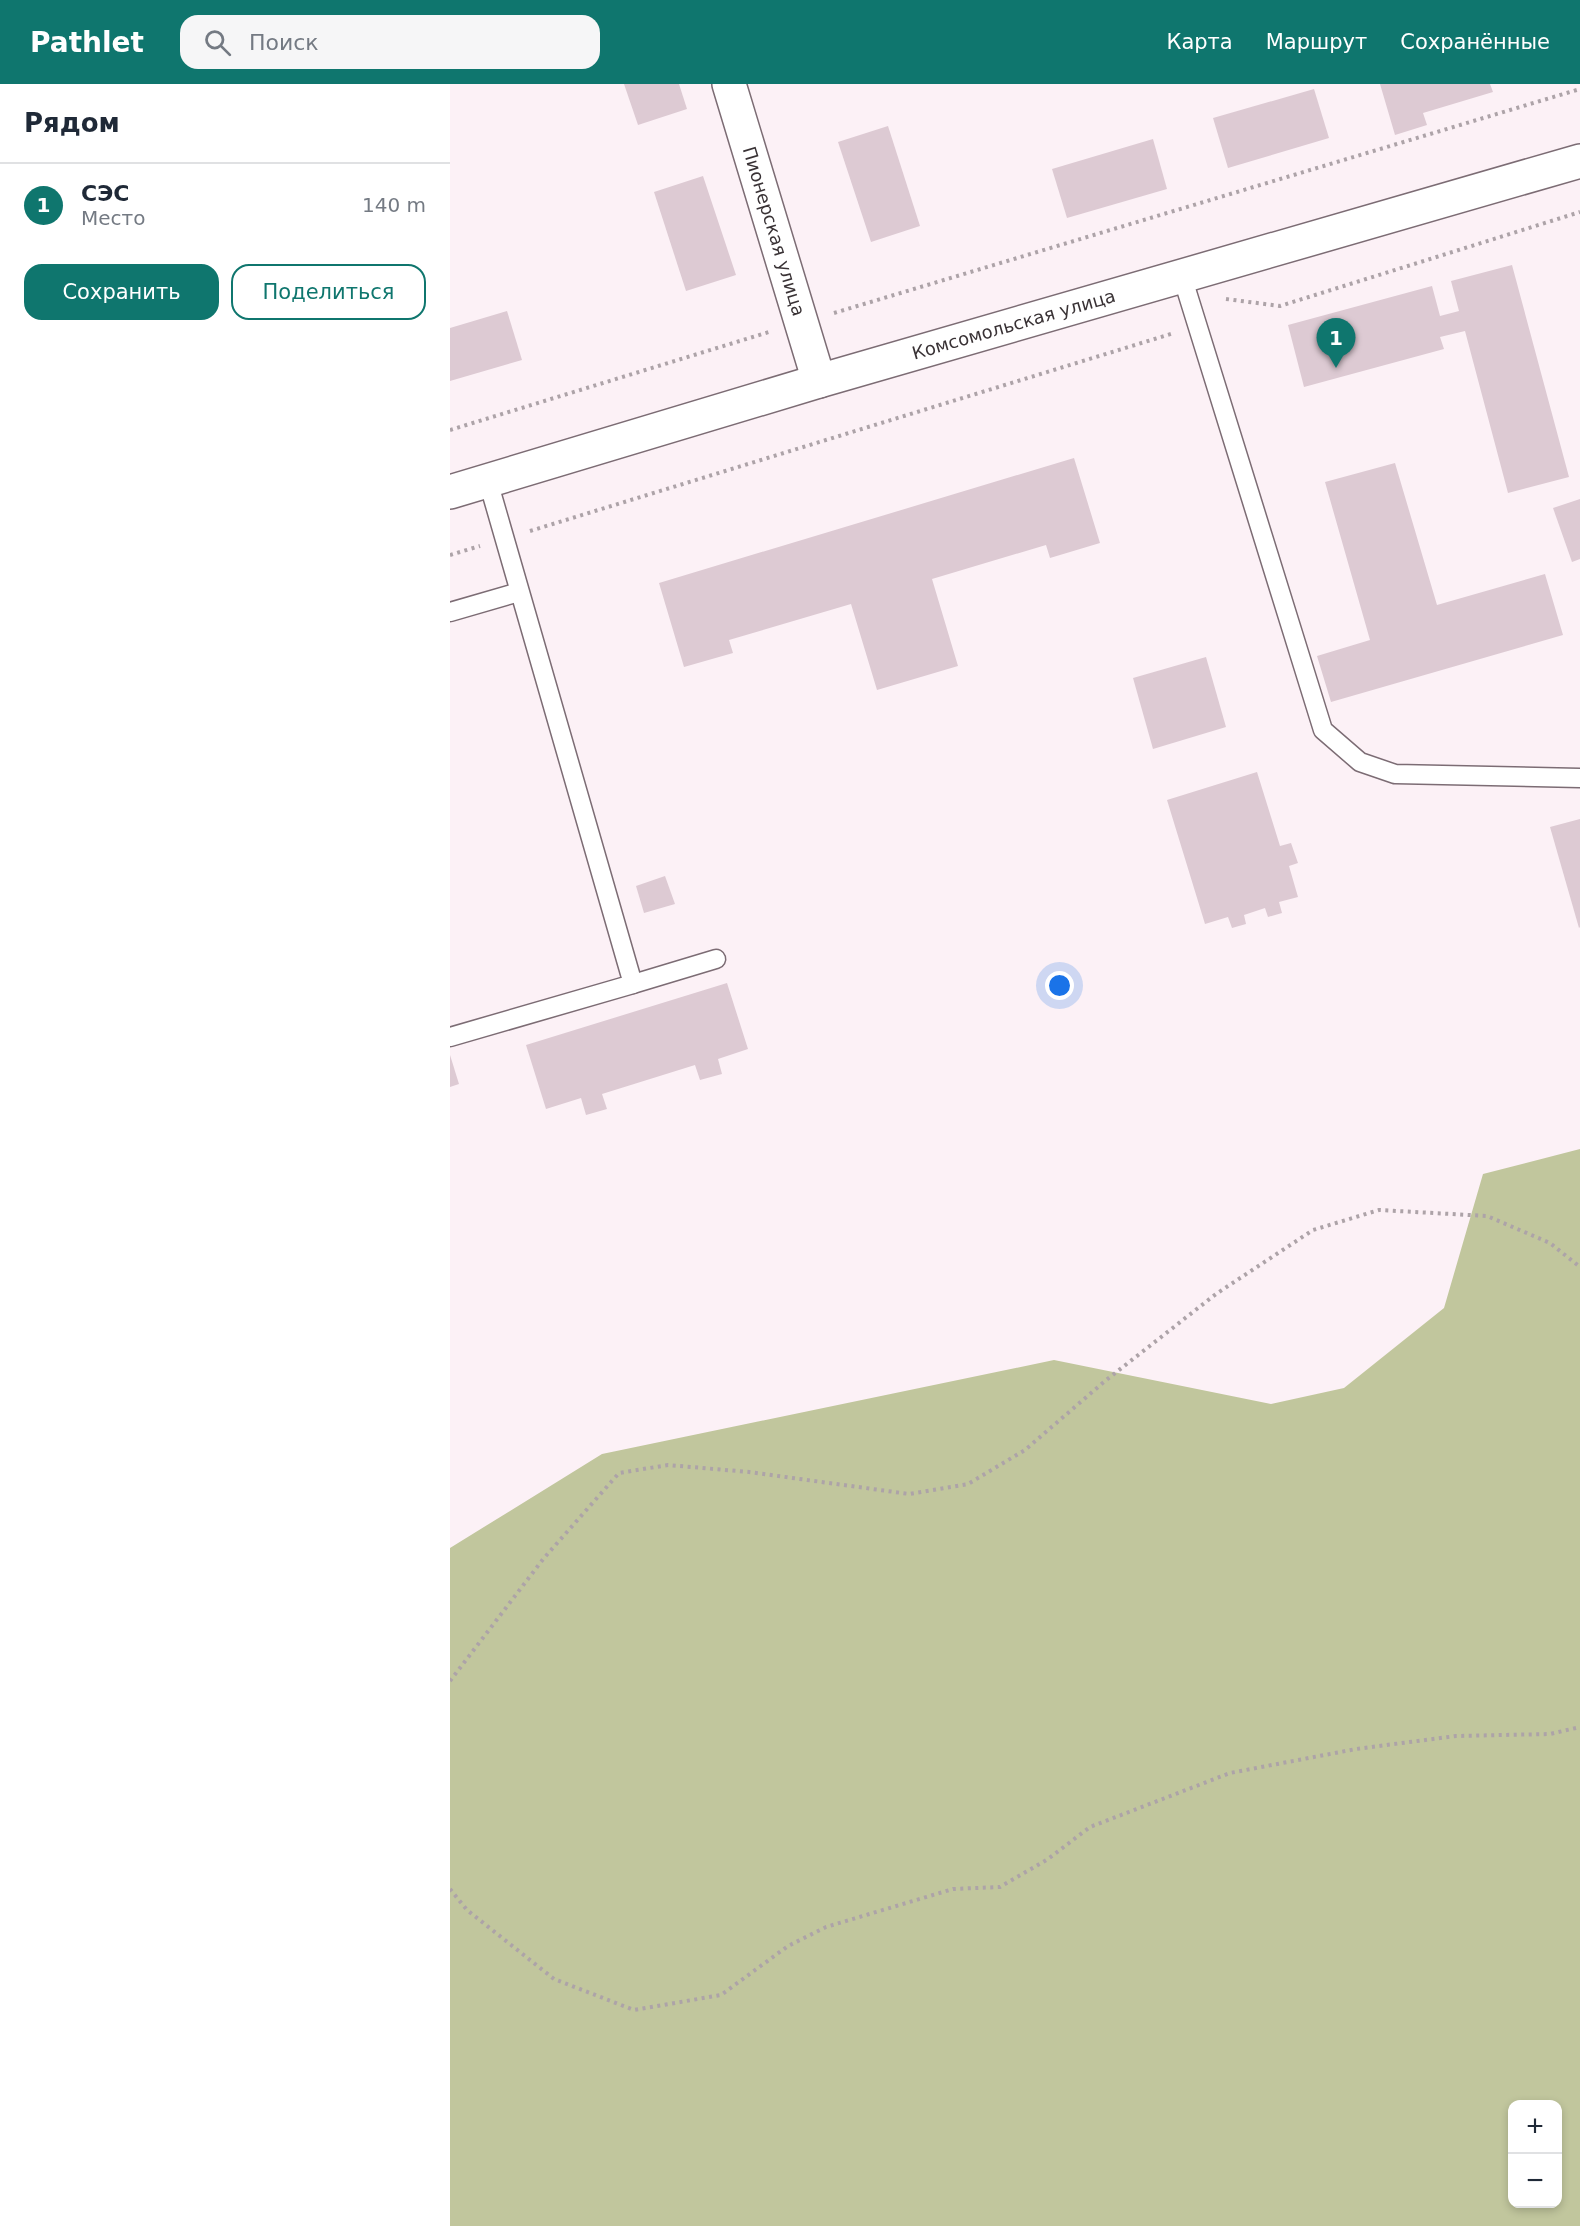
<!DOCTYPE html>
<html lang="ru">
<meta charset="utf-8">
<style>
:root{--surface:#fff;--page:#f6f6f7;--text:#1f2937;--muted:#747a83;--line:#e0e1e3;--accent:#0f766e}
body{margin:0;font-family:"DejaVu Sans",sans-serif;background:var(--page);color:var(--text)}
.controls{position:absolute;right:18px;bottom:18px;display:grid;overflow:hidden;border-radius:12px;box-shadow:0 3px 9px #0003}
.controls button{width:54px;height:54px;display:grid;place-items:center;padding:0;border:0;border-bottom:2px solid var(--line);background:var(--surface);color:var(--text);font:30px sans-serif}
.you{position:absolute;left:610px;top:902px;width:21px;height:21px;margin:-15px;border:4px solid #fff;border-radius:50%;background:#1a73e8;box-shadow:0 0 0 9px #1a73e833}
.badge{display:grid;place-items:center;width:39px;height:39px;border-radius:50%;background:var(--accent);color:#fff;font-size:20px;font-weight:700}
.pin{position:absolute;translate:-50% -50px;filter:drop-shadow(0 2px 3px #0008)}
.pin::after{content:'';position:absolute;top:32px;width:21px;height:18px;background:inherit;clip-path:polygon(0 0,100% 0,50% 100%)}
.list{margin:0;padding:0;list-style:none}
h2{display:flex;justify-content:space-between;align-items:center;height:78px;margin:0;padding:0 24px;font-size:26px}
h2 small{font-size:20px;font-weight:400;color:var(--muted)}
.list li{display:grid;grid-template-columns:39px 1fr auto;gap:18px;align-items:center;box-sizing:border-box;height:84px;padding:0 24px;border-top:2px solid var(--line)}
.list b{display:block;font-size:22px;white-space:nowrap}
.list p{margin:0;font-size:20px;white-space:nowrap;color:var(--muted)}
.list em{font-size:20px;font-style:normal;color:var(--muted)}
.actions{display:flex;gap:12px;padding:18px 24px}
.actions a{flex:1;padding:14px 0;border:2px solid var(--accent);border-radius:18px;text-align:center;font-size:21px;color:var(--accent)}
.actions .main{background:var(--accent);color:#fff}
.icon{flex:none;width:33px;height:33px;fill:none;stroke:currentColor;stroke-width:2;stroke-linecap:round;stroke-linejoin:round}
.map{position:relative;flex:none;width:1130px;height:2142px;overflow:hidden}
header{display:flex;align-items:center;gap:36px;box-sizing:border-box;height:84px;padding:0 30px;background:var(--accent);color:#fff}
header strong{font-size:28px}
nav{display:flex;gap:33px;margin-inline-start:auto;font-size:21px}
.search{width:420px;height:54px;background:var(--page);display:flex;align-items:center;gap:15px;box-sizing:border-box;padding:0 21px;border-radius:18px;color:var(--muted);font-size:22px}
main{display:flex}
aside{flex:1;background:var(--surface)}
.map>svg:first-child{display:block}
.green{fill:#c1c69d;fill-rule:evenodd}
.building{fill:#ddcad3}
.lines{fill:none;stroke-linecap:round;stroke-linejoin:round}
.service-casing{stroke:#7c6c74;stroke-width:21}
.minor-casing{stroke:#7c6c74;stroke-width:36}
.tertiary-casing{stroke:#7c6c74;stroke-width:36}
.path{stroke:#ada3a8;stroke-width:4;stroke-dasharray:3 4.5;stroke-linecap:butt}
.service{stroke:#fff;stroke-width:18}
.minor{stroke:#fff;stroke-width:33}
.tertiary{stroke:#fff;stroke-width:33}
.labels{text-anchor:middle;stroke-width:6;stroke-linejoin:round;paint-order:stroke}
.street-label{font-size:18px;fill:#393235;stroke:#fff}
</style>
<header>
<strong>Pathlet</strong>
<div class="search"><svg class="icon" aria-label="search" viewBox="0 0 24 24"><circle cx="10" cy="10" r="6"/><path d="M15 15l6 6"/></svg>Поиск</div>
<nav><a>Карта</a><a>Маршрут</a><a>Сохранённые</a></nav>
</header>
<main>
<aside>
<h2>Рядом<small></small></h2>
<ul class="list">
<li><span class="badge">1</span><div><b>СЭС</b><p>Место</p></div><em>140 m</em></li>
</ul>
<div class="actions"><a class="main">Сохранить</a><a>Поделиться</a></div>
</aside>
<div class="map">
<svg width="1130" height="2142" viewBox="0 0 1130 2142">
<rect width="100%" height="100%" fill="#fcf1f6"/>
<path class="green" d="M 1130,1065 L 1130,2142 L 0,2142 L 0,1464 L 152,1370 L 604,1276 L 821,1320 L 894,1304 L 994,1224 L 1033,1090 ZM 1062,2020 L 1108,2020 L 1108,2120 L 1062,2120 Z"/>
<g class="building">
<polygon points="174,0 229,0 237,25 188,41"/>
<polygon points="930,0 1040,0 1043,8 973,29 977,41 945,51"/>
<polygon points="864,5 879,54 778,84 763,34"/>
<polygon points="438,42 470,142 421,158 388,58"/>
<polygon points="703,55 717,105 617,134 602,85"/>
<polygon points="253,92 286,191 236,207 204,108"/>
<polygon points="1062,181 1119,393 1058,409 1015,247 990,253 994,265 854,303 838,241 982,202 990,232 1009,227 1001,197"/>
<polygon points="57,227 72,276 0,297 0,244"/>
<polygon points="624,374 650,459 600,474 596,461 482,495 508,582 427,606 401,520 279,556 283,569 234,583 209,499"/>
<polygon points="945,379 987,521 1095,490 1113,551 881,618 867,572 920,556 875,398"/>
<polygon points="1130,415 1130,475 1122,478 1103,424"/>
<polygon points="756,573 776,643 703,665 683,594"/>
<polygon points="807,688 830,762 841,759 848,779 839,782 848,813 829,818 832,829 818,833 815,824 794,831 796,840 782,844 778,833 755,840 717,716"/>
<polygon points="1130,735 1130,843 1129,844 1100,743"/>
<polygon points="215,792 225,820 194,829 186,802"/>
<polygon points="277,899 298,965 268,975 272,990 250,996 245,981 152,1010 157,1025 136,1031 131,1014 96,1025 76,961"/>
<polygon points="0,971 9,1000 0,1003"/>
</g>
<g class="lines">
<g class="service-casing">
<g id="service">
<polyline points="732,192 873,646 910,678 945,690 1130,694"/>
<polyline points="0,528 69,508"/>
<polyline points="183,900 266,875"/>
<polyline points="0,953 183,900 38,397"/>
</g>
</g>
<g class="minor-casing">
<g id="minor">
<path id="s1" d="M 279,0 L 369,297"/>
</g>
</g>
<g class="tertiary-casing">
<g id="tertiary">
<path id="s2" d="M 0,408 L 369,297 L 1130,77"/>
</g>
</g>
<g class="path">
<polyline points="776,215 830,222 1130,128"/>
<polyline points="384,229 1130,5"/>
<polyline points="0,346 319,248"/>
<polyline points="80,447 724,249"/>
<polyline points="0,471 30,462"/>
<polyline points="0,1597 94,1474 169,1389 218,1381 299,1388 459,1410 518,1400 575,1366 655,1297 766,1210 863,1146 929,1126 1037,1132 1100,1159 1130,1183"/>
<polyline points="0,1805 17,1826 104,1895 184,1926 271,1911 338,1862 376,1843 503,1805 550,1803 598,1775 640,1743 780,1689 906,1665 1006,1652 1100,1650 1130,1643"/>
</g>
<use href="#service" class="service"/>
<use href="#minor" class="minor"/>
<use href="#tertiary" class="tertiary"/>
</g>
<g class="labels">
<g class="street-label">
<text dy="6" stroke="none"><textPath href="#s1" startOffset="154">Пионерская улица</textPath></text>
<text dy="6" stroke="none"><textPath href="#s2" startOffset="588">Комсомольская улица</textPath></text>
</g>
</g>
</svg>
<div class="controls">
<button>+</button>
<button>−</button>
</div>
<div class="you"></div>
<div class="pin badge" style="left:886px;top:284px">1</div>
</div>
</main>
